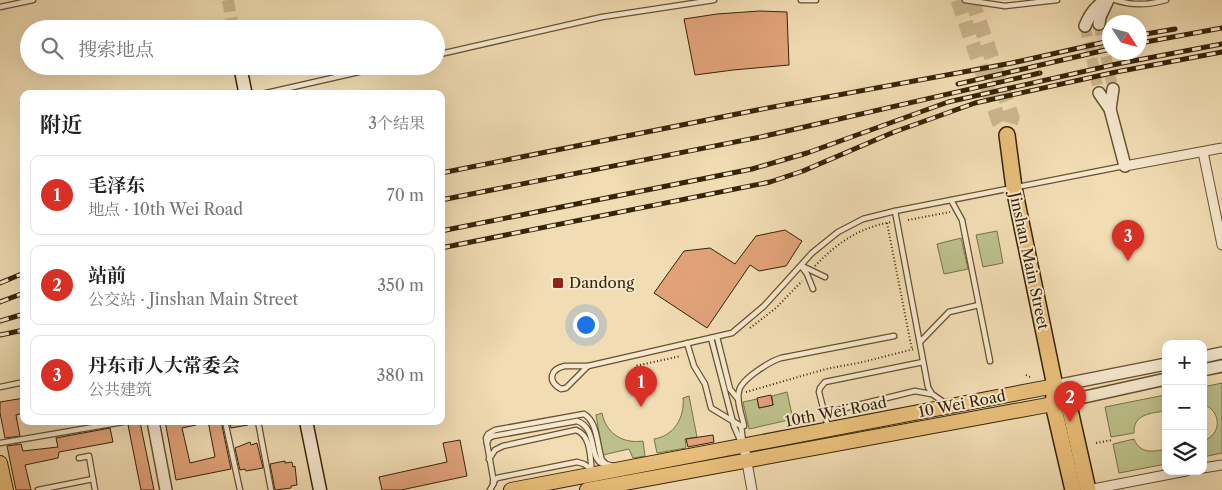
<!DOCTYPE html>
<html lang="zh">
<meta charset="utf-8">
<style>
:root{--surface:#fff;--page:#f6f6f6;--text:#222;--muted:#767676;--line:#e0e0e0;--accent:#d93025}
body{margin:0;font-family:"Libre Caslon Text","Noto Serif SC",serif;background:var(--page);color:var(--text)}
.controls{position:absolute;right:15px;bottom:15px;display:grid;overflow:hidden;border-radius:10px;box-shadow:0 5px 20px #0002}
.controls button{width:45px;height:45px;display:grid;place-items:center;padding:0;border:0;border-bottom:1px solid var(--line);background:var(--surface);color:var(--text);font:25px sans-serif}
.compass{position:absolute;left:1102px;top:15px;width:45px;height:45px;border-radius:50%;background:var(--surface);box-shadow:0 5px 20px #0002;rotate:126deg}
.you{position:absolute;left:585px;top:324px;width:18px;height:18px;margin:-12px;border:4px solid #fff;border-radius:50%;background:#1a73e8;box-shadow:0 0 0 8px #1a73e833}
.badge{display:grid;place-items:center;width:32px;height:32px;border-radius:50%;background:var(--accent);color:#fff;font-size:16px;font-weight:700}
.pin{position:absolute;translate:-50% -41px;filter:drop-shadow(0 1px 2px #0008)}
.pin::after{content:'';position:absolute;top:26px;width:18px;height:15px;background:inherit;clip-path:polygon(0 0,100% 0,50% 100%)}
.list{margin:0;padding:0;list-style:none}
h2{display:flex;justify-content:space-between;align-items:center;height:65px;margin:0;padding:0 20px;font-size:21px}
h2 small{font-size:16px;font-weight:400;color:var(--muted)}
.list li{display:grid;grid-template-columns:32px 1fr auto;gap:15px;align-items:center;box-sizing:border-box;height:80px;margin:0 10px 10px;padding:0 10px;border:1px solid var(--line);border-radius:10px}
.list b{display:block;font-size:19px;white-space:nowrap}
.list p{margin:0;font-size:16px;white-space:nowrap;color:var(--muted)}
.list em{font-size:16px;font-style:normal;color:var(--muted)}
.icon{flex:none;width:28px;height:28px;fill:none;stroke:currentColor;stroke-width:2;stroke-linecap:round;stroke-linejoin:round}
.map{position:relative;flex:none;width:1222px;height:490px;overflow:hidden}
.search{position:absolute;background:var(--surface);box-shadow:0 5px 20px #0002;left:20px;top:20px;width:425px;height:55px;display:flex;align-items:center;gap:12px;box-sizing:border-box;padding:0 18px;border-radius:28px;color:var(--muted);font-size:19px}
.panel{position:absolute;background:var(--surface);box-shadow:0 5px 20px #0002;left:20px;top:90px;width:425px;height:335px;border-radius:10px}
.map>svg:first-child{display:block}
.green{fill:#bcc08b;stroke:#7a7248}
.building{fill:#e1a27a;stroke:#372405}
.lines{fill:none;stroke-linecap:round;stroke-linejoin:round}
.tertiary-tunnel{stroke:#ccb790;stroke-width:11;stroke-dasharray:11 5.5;stroke-linecap:butt}
.secondary-tunnel{stroke:#ccb790;stroke-width:12;stroke-dasharray:12 6;stroke-linecap:butt}
.trunk-tunnel{stroke:#ccb790;stroke-width:15;stroke-dasharray:15 8;stroke-linecap:butt}
.service-casing{stroke:#665230;stroke-width:7}
.minor-casing{stroke:#665230;stroke-width:11}
.tertiary-casing{stroke:#665230;stroke-width:14}
.secondary-casing{stroke:#372405;stroke-width:15}
.primary-casing{stroke:#372405;stroke-width:16}
.trunk-casing{stroke:#372405;stroke-width:18}
.path{stroke:#372405;stroke-width:2;stroke-dasharray:1 2.5;stroke-linecap:butt}
.service{stroke:#f6e8ce;stroke-width:4.5}
.minor{stroke:#f6e8ce;stroke-width:9}
.tertiary{stroke:#f6e8ce;stroke-width:11}
.secondary{stroke:#f6e8ce;stroke-width:12}
.primary{stroke:#e8be7a;stroke-width:14}
.trunk{stroke:#e8be7a;stroke-width:15}
.rail-casing{stroke:#372405;stroke-width:5}
.rail{stroke:#f6e8ce;stroke-width:3;stroke-dasharray:9;stroke-linecap:butt}
.poi-dot{fill:#8f2418;stroke:#f6e8ce;stroke-width:2}
.labels{text-anchor:middle;stroke-width:4;stroke-linejoin:round;paint-order:stroke}
.street-label{font-size:15px;fill:#372405;stroke:#f6e8ce}
.poi-label{font-size:15px;fill:#372405;stroke:#f6e8ce;text-anchor:start}
</style>
<div class="map">
<svg width="1222" height="490" viewBox="0 0 1222 490">
<rect width="100%" height="100%" fill="#f1dcb3"/>
<filter id="stains"><feTurbulence type="fractalNoise" baseFrequency=".004" numOctaves="4"/><feColorMatrix values="0 0 0 0 .2 0 0 0 0 .09 0 0 0 0 .02 0 0 0 .5 -.17"/></filter>
<radialGradient id="worn" r=".72"><stop offset=".6" stop-color="#630" stop-opacity="0"/><stop offset="1" stop-color="#630" stop-opacity=".3"/></radialGradient>
<g class="green">
<polygon points="997,231 1003,263 983,267 976,235"/>
<polygon points="961,238 968,269 944,274 937,244"/>
<path d="M 1222,383 L 1222,453 L 1203,457 L 1203,441 C 1222,435 1222,411 1203,404 L 1203,387 Z"/>
<polygon points="787,392 793,419 749,429 743,402 757,399 759,408 773,405 772,396"/>
<path d="M 1165,395 L 1166,411 C 1151,413 1133,414 1134,433 L 1111,437 L 1105,407 Z"/>
<path d="M 689,396 L 697,437 L 685,439 L 686,448 L 657,453 L 654,439 C 674,436 685,417 683,398 Z"/>
<path d="M 602,413 C 606,433 622,444 643,441 L 645,456 L 633,458 L 629,449 L 603,455 L 596,415 Z"/>
<path d="M 1134,439 C 1140,454 1153,452 1166,449 L 1166,464 L 1119,473 L 1113,444 Z"/>
</g>
<g class="building">
<polygon points="760,11 787,12 789,65 733,70 695,75 684,19 717,14"/>
<polygon points="785,230 802,241 786,266 759,271 750,265 707,328 654,293 684,251 710,248 735,264 756,236"/>
<polygon points="771,395 773,405 759,408 757,398"/>
<polygon points="24,398 24,413 16,415 20,436 5,438 0,413 0,402"/>
<polygon points="165,421 196,421 196,425 182,428 190,463 215,457 208,421 221,421 231,469 176,480"/>
<polygon points="229,421 248,421 248,425 231,428"/>
<polygon points="140,422 154,490 141,490 128,425"/>
<polygon points="110,428 113,442 59,452 58,458 25,465 31,490 16,490 7,446 21,444 23,451 58,447 56,438"/>
<polygon points="713,435 714,442 688,447 686,439"/>
<polygon points="460,440 467,476 401,490 382,490 379,477 447,462 443,443"/>
<polygon points="250,442 251,445 257,443 263,468 246,471 245,469 240,470 235,448"/>
<polygon points="285,461 285,463 292,462 293,467 295,466 297,485 291,486 291,488 275,490 270,464"/>
</g>
<g class="lines">
<g class="tertiary-tunnel">
<polyline points="1099,24 1113,89"/>
<polyline points="1085,26 1099,93"/>
</g>
<polyline class="secondary-tunnel" points="228,0 233,29"/>
<g class="trunk-tunnel">
<polyline points="958,0 999,122 1007,135"/>
<polyline points="972,0 1012,117 1007,135"/>
</g>
<g class="service-casing">
<g id="service">
<polyline points="801,0 816,0"/>
<polyline points="965,0 1005,6 1057,0"/>
<path d="M 1115,0 C 1132,6 1149,5 1166,0"/>
<polyline points="0,7 33,0"/>
<polyline points="436,55 602,17 714,0"/>
<polyline points="262,94 385,66"/>
<polyline points="951,200 962,220 990,361"/>
<polyline points="895,211 928,387 932,394 945,403"/>
<polyline points="801,266 807,274 813,289"/>
<polyline points="802,266 825,277"/>
<polyline points="717,337 730,389 738,399"/>
<polyline points="711,338 734,426 741,442"/>
<polyline points="920,342 949,312 979,305"/>
<polyline points="687,343 694,366 705,384 711,408 741,426"/>
<path d="M 565,366 L 588,366 L 566,388 L 561,389 C 547,381 550,369 565,366 Z"/>
<polyline points="588,366 732,333 764,306 812,253 838,232 863,219 895,211 1124,166"/>
<polyline points="0,387 24,382"/>
<polyline points="825,413 915,391 931,394"/>
<polyline points="225,421 240,490"/>
<polyline points="258,421 271,490"/>
<polyline points="828,427 819,392 820,388 825,382 923,362"/>
<path d="M 743,442 L 741,426 L 744,426 C 742,415 736,401 739,391 C 741,379 771,361 781,358 L 894,336"/>
<polyline points="0,443 129,421"/>
<path d="M 487,443 L 489,438 L 493,436 L 577,421 C 600,429 586,463 607,465"/>
<polyline points="79,458 89,456 95,490"/>
<path d="M 489,459 L 495,450 L 503,446 L 576,430 C 592,436 590,459 592,474"/>
<polyline points="493,482 497,478 577,462 584,464 591,469"/>
<polyline points="38,490 93,479"/>
<path d="M 490,490 L 494,483 L 486,438 L 488,434 L 495,430 L 584,414 C 598,422 597,447 602,460 L 606,464 L 613,466"/>
</g>
</g>
<g class="minor-casing">
<g id="minor">
<polyline points="1203,152 1222,245"/>
<polyline points="1125,166 1222,148"/>
<polyline points="744,446 752,490"/>
<polyline points="1203,468 1222,465"/>
<polyline points="1088,490 1186,471"/>
</g>
</g>
<g class="tertiary-casing">
<g id="tertiary">
<polyline points="1099,24 1100,17 1108,0"/>
<path d="M 1085,26 C 1090,14 1095,7 1106,0"/>
<polyline points="1099,93 1110,109 1125,166"/>
<polyline points="1110,109 1113,89"/>
<polyline points="1203,357 1222,353"/>
<polyline points="1203,370 1222,366"/>
<polyline points="1055,386 1166,364"/>
<polyline points="1062,402 1166,379"/>
<polyline points="153,421 166,490"/>
</g>
</g>
<g class="secondary-casing">
<g id="secondary">
<polyline points="240,66 245,91"/>
<polyline points="306,421 320,490"/>
</g>
</g>
<g class="primary-casing">
<g id="primary">
<polyline points="0,463 6,490"/>
<polyline points="511,490 1055,386"/>
<polyline points="587,490 1053,404"/>
</g>
</g>
<g class="trunk-casing">
<g id="trunk">
<polyline points="1007,135 1014,188 1055,386 1053,404 1073,490"/>
<polyline points="1055,386 1068,401 1088,490"/>
</g>
</g>
<g class="path">
<polyline points="908,220 950,212"/>
<polyline points="887,223 912,350"/>
<path d="M 815,266 C 838,242 859,228 891,222"/>
<polyline points="750,328 776,308 802,281"/>
<polyline points="1026,375 1030,377"/>
<polyline points="639,385 635,366 681,356"/>
<polyline points="746,392 826,369 863,362 914,349"/>
<polyline points="1096,443 1112,440"/>
</g>
<use href="#service" class="service"/>
<use href="#minor" class="minor"/>
<use href="#tertiary" class="tertiary"/>
<use href="#secondary" class="secondary"/>
<use href="#primary" class="primary"/>
<use href="#trunk" class="trunk"/>
<g class="rail-casing">
<g id="rail">
<polyline points="1140,35 1175,29"/>
<polyline points="1140,43 1222,28"/>
<polyline points="958,84 1110,49"/>
<polyline points="441,173 757,110 1012,63 1110,41"/>
<polyline points="441,200 765,136 1040,73"/>
<polyline points="441,231 752,169 807,153 948,102 1117,64 1222,44"/>
<polyline points="441,248 770,182 803,171 894,132 975,103 1116,72 1222,52"/>
<polyline points="0,283 24,273"/>
<polyline points="0,302 24,293"/>
<polyline points="0,321 24,314"/>
<polyline points="0,335 24,330"/>
</g>
</g>
<use href="#rail" class="rail"/>
</g>
<rect class="poi-dot" x="552" y="277" width="12" height="12" rx="2.5"/>
<g class="labels">
<g class="street-label">
<text transform="translate(1029 261) rotate(78)" y="5">Jinshan Main Street</text>
<text transform="translate(962 404) rotate(-11)" y="5">10 Wei Road</text>
<text transform="translate(836 412) rotate(-11)" y="5">10th Wei Road</text>
</g>
<g class="poi-label">
<text x="569" y="288">Dandong</text>
</g>
</g>
<rect width="100%" height="100%" filter="url(#stains)"/>
<rect width="100%" height="100%" fill="url(#worn)"/>
</svg>
<div class="controls">
<button>+</button>
<button>−</button>
<button><svg class="icon" aria-label="layers" viewBox="0 0 24 24"><path d="M12 4l9 5-9 5-9-5zM3 14l9 5 9-5"/></svg></button>
</div>
<svg class="compass" viewBox="-18 -18 36 36"><path d="M0-13l5 13h-10z" fill="#e53935"/><path d="M0 13l5-13h-10z" fill="#767676"/></svg>
<div class="you"></div>
<div class="pin badge" style="left:641px;top:407px">1</div>
<div class="pin badge" style="left:1070px;top:422px">2</div>
<div class="pin badge" style="left:1128px;top:261px">3</div>
<div class="search"><svg class="icon" aria-label="search" viewBox="0 0 24 24"><circle cx="10" cy="10" r="6"/><path d="M15 15l6 6"/></svg>搜索地点</div>
<section class="panel">
<h2>附近<small>3个结果</small></h2>
<ul class="list">
<li><span class="badge">1</span><div><b>毛泽东</b><p>地点 · 10th Wei Road</p></div><em>70 m</em></li>
<li><span class="badge">2</span><div><b>站前</b><p>公交站 · Jinshan Main Street</p></div><em>350 m</em></li>
<li><span class="badge">3</span><div><b>丹东市人大常委会</b><p>公共建筑</p></div><em>380 m</em></li>
</ul>
</section>
</div>
